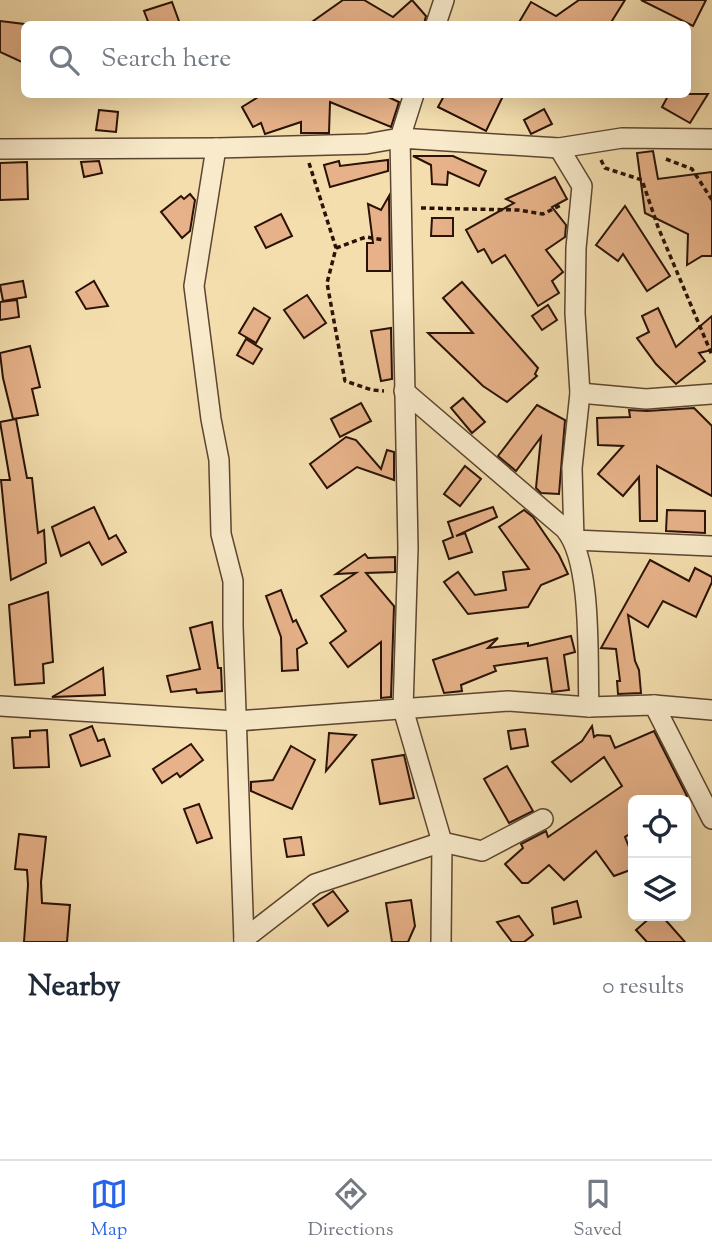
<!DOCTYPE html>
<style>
:root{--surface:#fff;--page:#f2f2f3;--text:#1f2937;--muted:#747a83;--line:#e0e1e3;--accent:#2563eb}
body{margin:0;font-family:"Sorts Mill Goudy",serif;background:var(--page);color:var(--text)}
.controls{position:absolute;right:21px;bottom:21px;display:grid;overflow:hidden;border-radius:10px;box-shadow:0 7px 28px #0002}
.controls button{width:63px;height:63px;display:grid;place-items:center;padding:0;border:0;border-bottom:2px solid var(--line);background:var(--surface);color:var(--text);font:35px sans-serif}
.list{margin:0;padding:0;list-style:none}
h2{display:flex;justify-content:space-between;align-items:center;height:91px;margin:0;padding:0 28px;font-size:30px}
h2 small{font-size:23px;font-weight:400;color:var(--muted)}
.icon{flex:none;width:38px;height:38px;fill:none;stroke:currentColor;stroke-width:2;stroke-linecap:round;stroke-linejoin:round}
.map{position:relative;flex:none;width:712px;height:942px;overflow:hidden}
.search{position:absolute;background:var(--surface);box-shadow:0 7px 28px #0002;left:21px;right:21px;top:21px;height:77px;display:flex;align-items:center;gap:18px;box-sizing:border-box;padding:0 24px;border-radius:10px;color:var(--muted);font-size:26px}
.sheet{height:217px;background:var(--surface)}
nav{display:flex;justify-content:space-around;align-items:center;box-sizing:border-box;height:98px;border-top:2px solid var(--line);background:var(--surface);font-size:19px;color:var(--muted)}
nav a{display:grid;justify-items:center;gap:4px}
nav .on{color:var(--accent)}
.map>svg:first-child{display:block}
.building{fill:#e7b289;stroke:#2a1206;stroke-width:2}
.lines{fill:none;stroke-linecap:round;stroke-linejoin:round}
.minor-casing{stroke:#5c4530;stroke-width:22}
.path{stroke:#2a1206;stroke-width:3.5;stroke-dasharray:5 3.5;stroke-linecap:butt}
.minor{stroke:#f8eaca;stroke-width:19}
</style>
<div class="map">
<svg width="712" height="942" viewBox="0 0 712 942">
<rect width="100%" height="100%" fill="#f4deae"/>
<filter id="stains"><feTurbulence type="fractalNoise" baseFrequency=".00286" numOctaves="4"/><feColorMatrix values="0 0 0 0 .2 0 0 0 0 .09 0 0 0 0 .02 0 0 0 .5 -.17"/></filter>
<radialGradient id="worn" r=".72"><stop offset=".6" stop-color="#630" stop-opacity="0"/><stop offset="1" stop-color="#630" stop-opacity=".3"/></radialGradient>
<g class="building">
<polygon points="343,0 364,0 393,17 412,0 426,16 424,24 309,24"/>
<polygon points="579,0 625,0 610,24 518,24 531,2 556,16"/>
<polygon points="641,0 706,0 693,26"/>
<polygon points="172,2 180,24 149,24 144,11"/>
<polygon points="0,21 24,24 24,63 0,52"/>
<polygon points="263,94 382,94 399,102 391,127 330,102 329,133 301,133 301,122 265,134 261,123 253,127 242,107"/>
<polygon points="445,94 504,94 486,131 438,107"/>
<polygon points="669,94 708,94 690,123 662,107"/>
<polygon points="544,109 552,124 531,134 524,120"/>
<polygon points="99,110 118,112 116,132 96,130"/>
<polygon points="653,151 658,179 712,172 712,256 702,256 687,265 688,234 645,213 637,153"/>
<polygon points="413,156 453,156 486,171 479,186 448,172 447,185 432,184 431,165"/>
<polygon points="388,160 388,171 330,187 324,165 339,161 340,166"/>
<polygon points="99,161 102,173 84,177 81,162"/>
<polygon points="27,162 28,199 0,200 0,163"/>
<polygon points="555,177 567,199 552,207 566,225 565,237 546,250 563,272 552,281 559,293 538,306 505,255 492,263 484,249 478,252 466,230 514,203 506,199"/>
<polygon points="190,194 195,200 190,231 182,238 161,212 181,196 184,199"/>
<polygon points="389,196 390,271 367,271 367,243 373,243 368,204 381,210"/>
<polygon points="625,206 670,276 647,291 623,254 618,261 596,245"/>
<polygon points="281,214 292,236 266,248 255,227"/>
<polygon points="432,218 453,218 453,236 431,236"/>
<polygon points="23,281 26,297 3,301 0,285"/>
<polygon points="94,281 108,306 86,309 76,292"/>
<polygon points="462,282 538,368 535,374 537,376 507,402 483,386 428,333 473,333 443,298"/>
<polygon points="307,295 326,323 304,338 284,310"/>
<polygon points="17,300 19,317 0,320 0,302"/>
<polygon points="548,305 557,320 542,330 532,316"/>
<polygon points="254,308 270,318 256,343 239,333"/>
<polygon points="658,308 676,347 712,316 712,350 699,353 705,361 676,384 656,364 637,338 649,332 642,316"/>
<polygon points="391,328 392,379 381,381 371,331"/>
<polygon points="246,339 262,349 253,364 237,355"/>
<polygon points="30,346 40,387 32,389 38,415 13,419 3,378 0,353"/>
<polygon points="463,398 485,422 472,433 451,408"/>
<polygon points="361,403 371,421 340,437 331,419"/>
<polygon points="537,405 565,420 559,494 541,493 536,488 541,437 516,471 498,456"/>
<polygon points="694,408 712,426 712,496 657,466 657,521 640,521 639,477 623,496 598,474 623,446 598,445 597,418 630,417 629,410 647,411"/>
<polygon points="16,419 27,478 32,478 38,533 44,530 46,563 11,580 1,480 10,480 0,422"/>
<polygon points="346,437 356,440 381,469 387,450 394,452 394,480 357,467 327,488 310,464"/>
<polygon points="465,466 481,479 460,506 444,494"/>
<polygon points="94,507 109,539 116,535 126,552 102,565 89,542 61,556 52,527"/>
<polygon points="493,507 497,517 456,536 465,533 472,552 449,559 443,541 453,537 448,522"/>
<polygon points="524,510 533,517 559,555 568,574 541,585 528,607 468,614 444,582 458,572 475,595 506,590 503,572 529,569 499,527"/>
<polygon points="667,510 705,511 705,533 666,531"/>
<polygon points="365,554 368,558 395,557 395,572 366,573 394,606 391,697 381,698 381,642 348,667 330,643 346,631 321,596 356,573 336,574"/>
<polygon points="650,560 689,581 695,568 712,577 712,582 696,617 663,601 648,627 628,615 635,661 639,670 641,693 618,694 617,681 620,681 616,649 601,648"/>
<polygon points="281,590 293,622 296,620 307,643 297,649 298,670 282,671 281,637 266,596"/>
<polygon points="48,592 53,662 43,664 44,683 15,685 9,605"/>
<polygon points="212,622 218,668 221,668 222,691 197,693 196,689 171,692 167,676 200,669 190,628"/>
<polygon points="571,636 575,652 564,655 569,690 552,692 547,658 494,666 496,671 461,685 462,691 444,693 433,660 498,638 488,648 528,643 528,646"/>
<polygon points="103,668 105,695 52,697"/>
<polygon points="92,726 98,741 104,739 110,756 81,766 70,735"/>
<polygon points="592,726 594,737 597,735 610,736 615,748 654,731 687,796 678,800 633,800 633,832 625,837 633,857 633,869 614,876 596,851 564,880 549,865 528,883 522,883 505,864 523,848 521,844 546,831 548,837 622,786 604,757 571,782 552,762 582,741"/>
<polygon points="525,729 528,746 511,749 508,731"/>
<polygon points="47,730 49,767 14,768 12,738 30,737 30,731"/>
<polygon points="329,733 356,735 326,771"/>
<polygon points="191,744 203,760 180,777 177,773 162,783 153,769"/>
<polygon points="291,746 315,760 292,809 251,791 251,782 273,780"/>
<polygon points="404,755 414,798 380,804 372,760"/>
<polygon points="507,766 533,811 509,823 484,779"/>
<polygon points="199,804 212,838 197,843 184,809"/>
<polygon points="19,834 46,837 41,882 42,903 70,905 67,942 24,942 28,885 27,870 15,869"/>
<polygon points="301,837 304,855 287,857 284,839"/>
<polygon points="333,891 348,911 328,926 313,904"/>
<polygon points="411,900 415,926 408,942 392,942 386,903"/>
<polygon points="577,901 581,917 554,924 552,908"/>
<polygon points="519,916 533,935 524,942 512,942 497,922"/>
<polygon points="652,916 662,916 685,942 647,942 636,930"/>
</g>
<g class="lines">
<g class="minor-casing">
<g id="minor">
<polyline points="436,24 444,0"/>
<polyline points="216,148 194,286 211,419 219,460 221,534 233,581 233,626 244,942"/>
<polyline points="559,148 582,186 576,248 575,313 580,393 572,468 574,540 712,546"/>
<polyline points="0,149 216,148 366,144 400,138 414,94"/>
<path d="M 404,391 L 565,529 C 593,562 587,661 589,707 L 654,705 L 712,819"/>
<polyline points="580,393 646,399 712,394"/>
<polyline points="654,705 712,710"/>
<polyline points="0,706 237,721 508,701 589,707"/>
<polyline points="244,939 315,884 442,842 482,851 543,819"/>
<polyline points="441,942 442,842 403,709 408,548 400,138 559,148 622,138 712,139"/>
</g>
</g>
<g class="path">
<polyline points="666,159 692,169 712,200"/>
<polyline points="601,160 605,168 642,180 658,227 712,355"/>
<polyline points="309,163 336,248 327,283 345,381 372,390 384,391"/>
<polyline points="421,208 518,210 543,214 561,205"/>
<polyline points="336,248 366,237 384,240"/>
</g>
<use href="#minor" class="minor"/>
</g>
<rect width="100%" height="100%" filter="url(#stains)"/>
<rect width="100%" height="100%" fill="url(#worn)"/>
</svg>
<div class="controls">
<button><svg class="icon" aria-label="locate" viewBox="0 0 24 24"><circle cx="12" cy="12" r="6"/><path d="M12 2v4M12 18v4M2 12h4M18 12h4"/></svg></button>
<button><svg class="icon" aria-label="layers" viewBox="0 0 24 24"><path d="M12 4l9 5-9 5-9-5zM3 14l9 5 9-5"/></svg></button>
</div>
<div class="search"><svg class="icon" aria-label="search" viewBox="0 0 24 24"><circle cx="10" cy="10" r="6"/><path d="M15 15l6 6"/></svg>Search here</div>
</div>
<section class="sheet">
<h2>Nearby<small>0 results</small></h2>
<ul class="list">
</ul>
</section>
<nav>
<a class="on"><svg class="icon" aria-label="map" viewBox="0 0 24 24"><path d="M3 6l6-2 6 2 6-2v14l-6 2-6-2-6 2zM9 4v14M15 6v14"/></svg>Map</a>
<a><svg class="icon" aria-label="directions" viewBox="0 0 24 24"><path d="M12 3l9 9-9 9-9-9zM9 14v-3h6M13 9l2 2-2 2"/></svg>Directions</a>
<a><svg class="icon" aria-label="saved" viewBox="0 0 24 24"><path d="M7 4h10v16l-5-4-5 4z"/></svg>Saved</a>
</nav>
